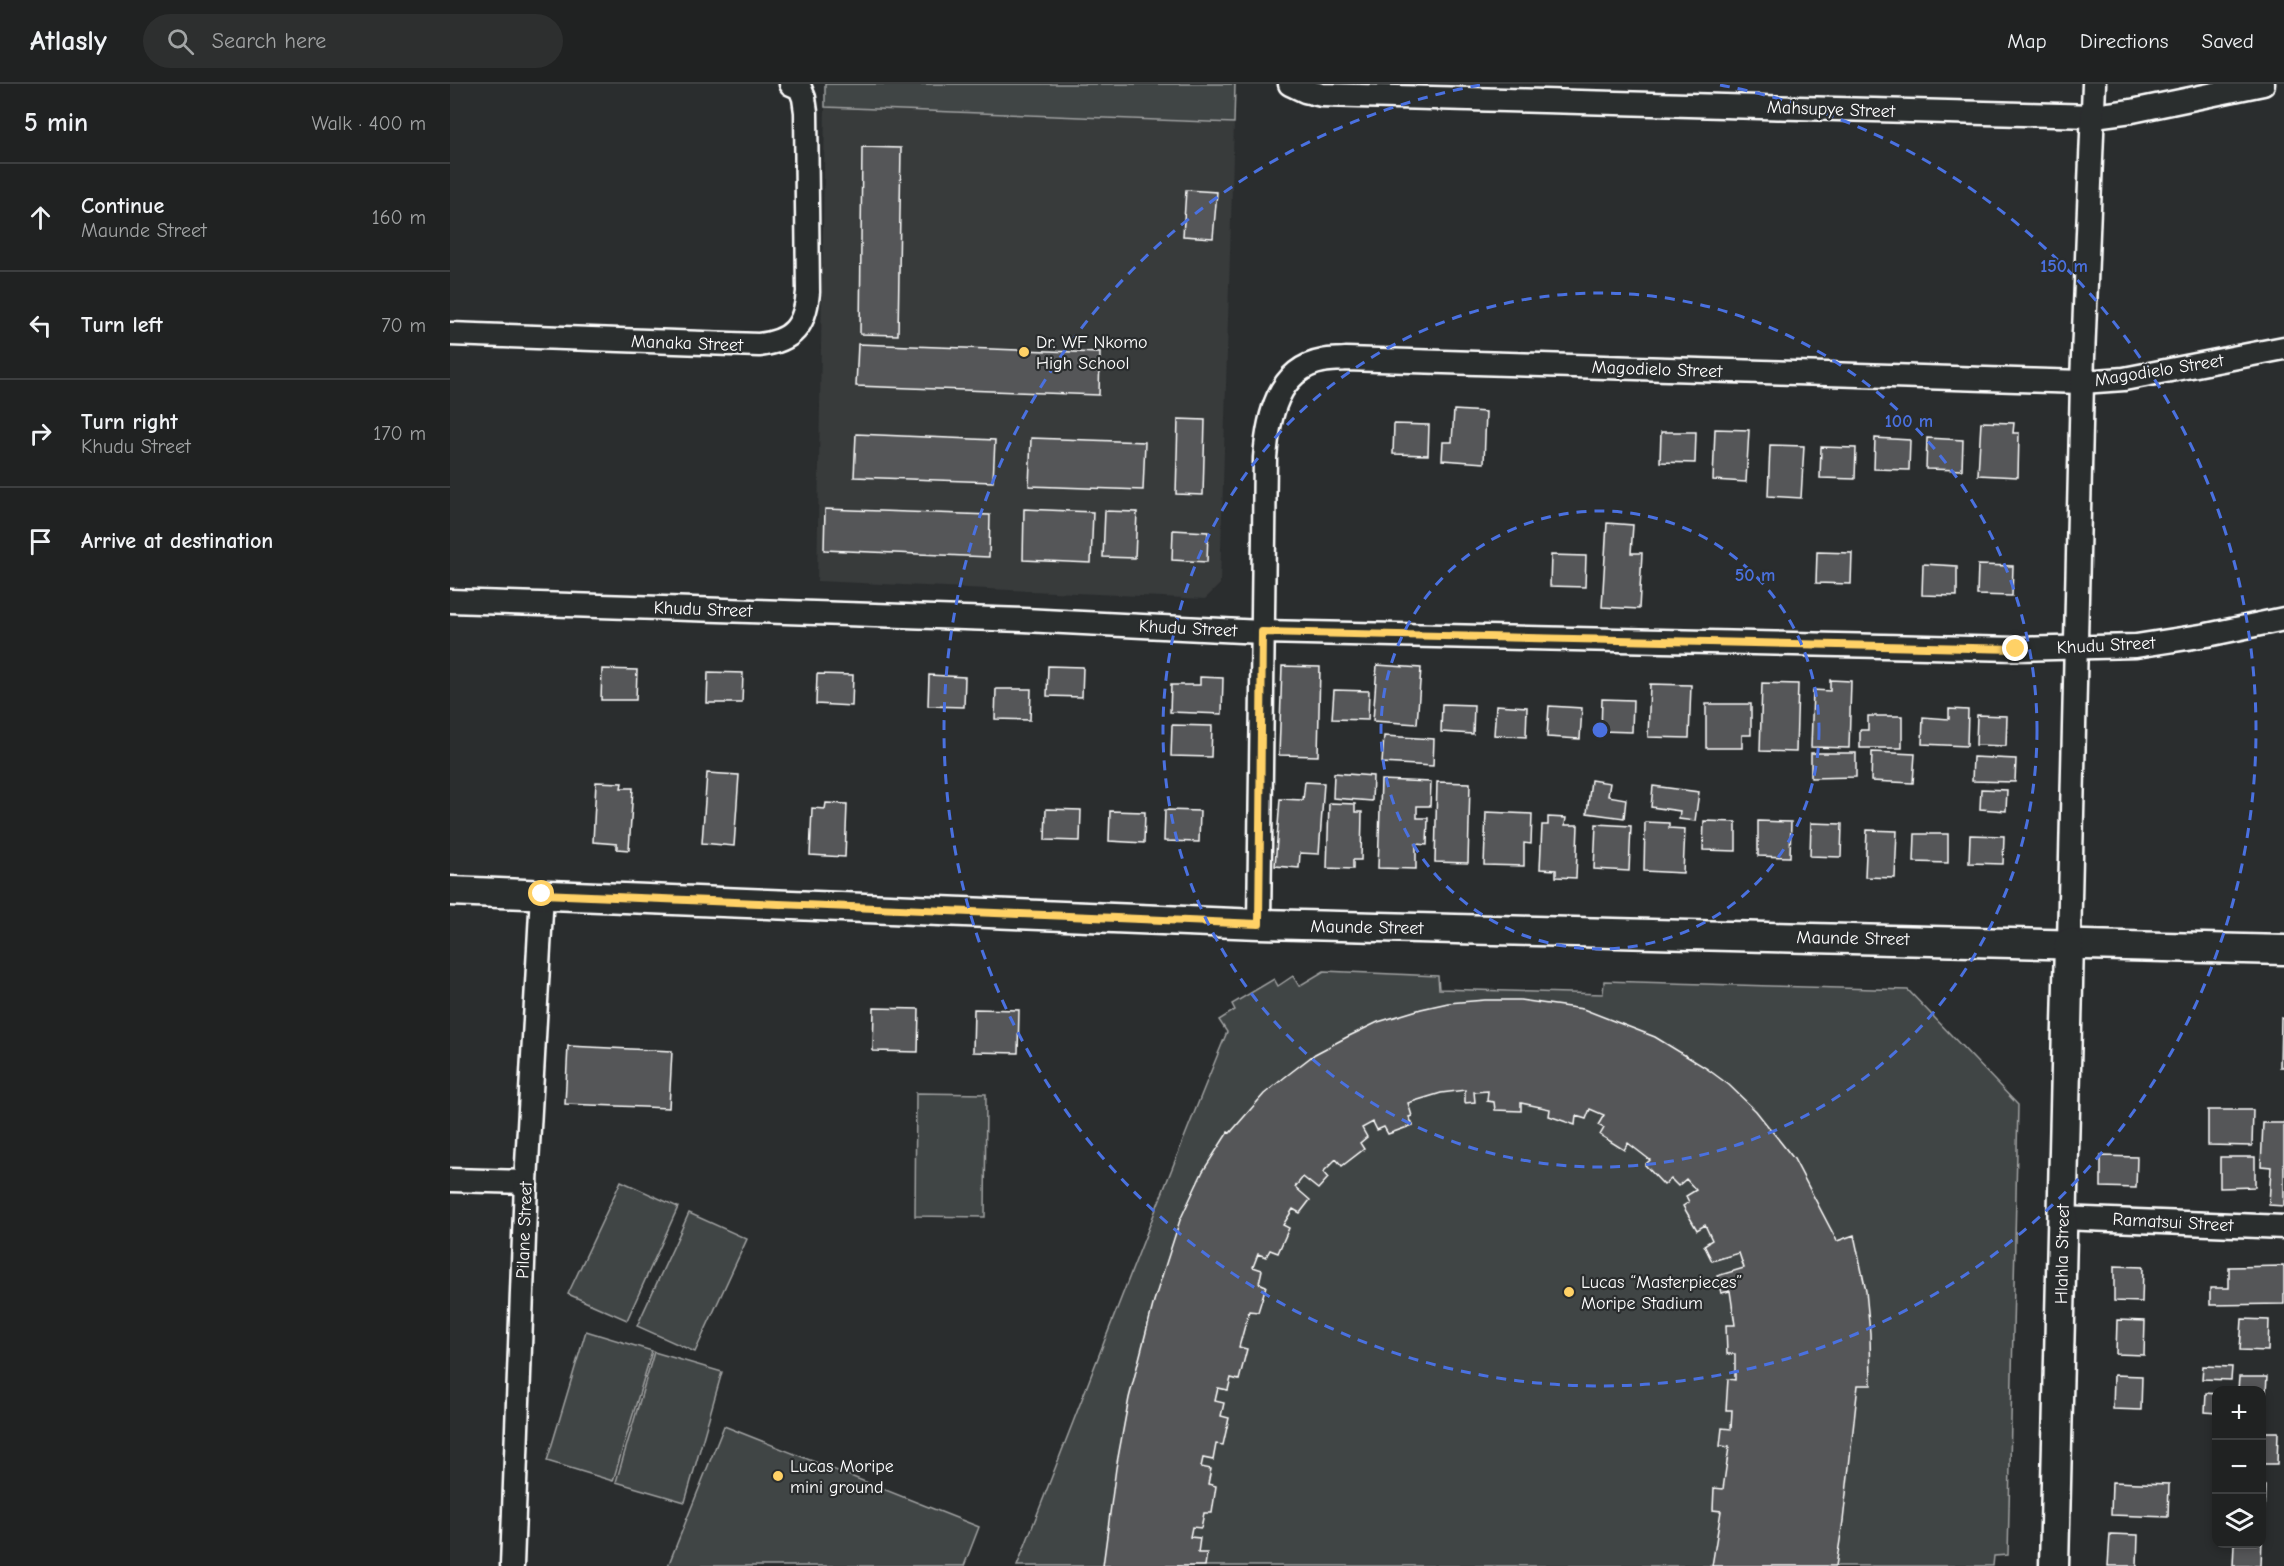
<!DOCTYPE html>
<meta charset="utf-8">
<style>
:root{--surface:#202222;--page:#2d2f2f;--text:#f1f3f6;--muted:#a2a4a5;--line:#3d3f40}
body{margin:0;font-family:"Comic Neue",sans-serif;background:var(--page);color:var(--text)}
.controls{position:absolute;right:18px;bottom:18px;display:grid;overflow:hidden;border-radius:12px;box-shadow:0 3px 9px #0003}
.controls button{width:54px;height:54px;display:grid;place-items:center;padding:0;border:0;border-bottom:2px solid var(--line);background:var(--surface);color:var(--text);font:30px sans-serif}
.stop{position:absolute;width:18px;height:18px;margin:-14px;border:4px solid #ffd166;border-radius:50%;background:#fff}
.stop.end{background:#ffd166;border-color:#fff;box-shadow:0 2px 6px #0008}
.list{margin:0;padding:0;list-style:none}
h2{display:flex;justify-content:space-between;align-items:center;height:78px;margin:0;padding:0 24px;font-size:26px}
h2 small{font-size:20px;font-weight:400;color:var(--muted)}
.list li{display:grid;grid-template-columns:39px 1fr auto;gap:18px;align-items:center;box-sizing:border-box;height:108px;padding:0 24px;border-top:2px solid var(--line)}
.list b{display:block;font-size:22px;white-space:nowrap}
.list p{margin:0;font-size:20px;white-space:nowrap;color:var(--muted)}
.list em{font-size:20px;font-style:normal;color:var(--muted)}
.icon{flex:none;width:33px;height:33px;fill:none;stroke:currentColor;stroke-width:2;stroke-linecap:round;stroke-linejoin:round}
.map{position:relative;flex:none;width:1834px;height:1482px;overflow:hidden}
header{display:flex;align-items:center;gap:36px;box-sizing:border-box;height:84px;padding:0 30px;background:var(--surface);border-bottom:2px solid var(--line)}
header strong{font-size:28px}
nav{display:flex;gap:33px;margin-inline-start:auto;font-size:21px}
.search{width:420px;height:54px;background:var(--page);display:flex;align-items:center;gap:15px;box-sizing:border-box;padding:0 21px;border-radius:33px;color:var(--muted);font-size:22px}
main{display:flex}
aside{flex:1;background:var(--surface)}
.map>svg:first-child{display:block}
.built{fill:#373a3b}
.green{fill:#414445;stroke:#a0a2a2;stroke-width:1.5}
.building{fill:#555758;stroke:#fff;stroke-width:1.5}
.lines{fill:none;stroke-linecap:round;stroke-linejoin:round}
.minor-casing{stroke:#fff;stroke-width:27}
.tertiary-casing{stroke:#fff;stroke-width:33}
.minor{stroke:#2a2d2e;stroke-width:22}
.tertiary{stroke:#2a2d2e;stroke-width:28}
.route{stroke:#ffd166;stroke-width:8}
.ring{fill:none;stroke:#4a71e0;stroke-width:3;stroke-dasharray:10 8}
.poi-dot{fill:#ffd166;stroke:#2a2d2e;stroke-width:2}
.labels{text-anchor:middle;stroke-width:4.5;stroke-linejoin:round;paint-order:stroke}
.street-label{font-size:18px;fill:#fff;stroke:#2a2d2e}
.poi-label{font-size:18px;fill:#fff;stroke:#2a2d2e;text-anchor:start}
.centre{fill:#4a71e0;stroke:#2a2d2e;stroke-width:3}
.ring-label{font-size:18px;text-anchor:middle;font-weight:bold;fill:#4a71e0;stroke:#2a2d2e;stroke-width:4.5;stroke-linejoin:round;paint-order:stroke}
</style>
<header>
<strong>Atlasly</strong>
<div class="search"><svg class="icon" aria-label="search" viewBox="0 0 24 24"><circle cx="10" cy="10" r="6"/><path d="M15 15l6 6"/></svg>Search here</div>
<nav><a>Map</a><a>Directions</a><a>Saved</a></nav>
</header>
<main>
<aside>
<h2>5 min<small>Walk · 400 m</small></h2>
<ul class="list">
<li><svg class="icon" aria-label="ahead" viewBox="0 0 24 24"><path d="M12 20V5M6 11l6-6 6 6"/></svg><div><b>Continue</b><p>Maunde Street</p></div><em>160 m</em></li>
<li><svg class="icon" aria-label="left" viewBox="0 0 24 24"><path d="M17 20v-9H6M10 6l-5 5 5 5"/></svg><div><b>Turn left</b></div><em>70 m</em></li>
<li><svg class="icon" aria-label="right" viewBox="0 0 24 24"><path d="M7 20v-9h11M14 6l5 5-5 5"/></svg><div><b>Turn right</b><p>Khudu Street</p></div><em>170 m</em></li>
<li><svg class="icon" aria-label="arrive" viewBox="0 0 24 24"><path d="M6 21V4h12l-3 4 3 4H6"/></svg><div><b>Arrive at destination</b></div></li>
</ul>
</aside>
<div class="map">
<svg width="1834" height="1482" viewBox="0 0 1834 1482">
<rect width="100%" height="100%" fill="#2a2d2e"/>
<filter id="ink" filterUnits="userSpaceOnUse"><feTurbulence type="fractalNoise" baseFrequency=".0167" numOctaves="2"/><feDisplacementMap in="SourceGraphic" scale="12" xChannelSelector="R" yChannelSelector="G"/><feConvolveMatrix kernelMatrix="1 2 1 2 8 2 1 2 1" color-interpolation-filters="sRGB"/></filter>
<g filter="url(#ink)">
<polygon class="built" points="375,23 784,39 770,500 755,515 367,497"/>
<g class="green">
<polygon points="375,0 785,0 784,39 375,23"/>
<path d="M 874,887 L 988,892 L 989,905 L 1153,910 L 1154,897 L 1458,906 L 1568,1021 L 1558,1471 L 1544,1472 L 1543,1482 L 567,1482 C 637,1304 704,1125 777,948 L 769,936 L 785,926 L 782,920 L 824,895 L 828,902 L 843,892 L 849,902 Z"/>
<polygon points="466,1009 536,1010 535,1133 465,1132"/>
<polygon points="171,1097 228,1123 177,1236 118,1210"/>
<polygon points="239,1129 297,1155 245,1268 187,1242"/>
<polygon points="136,1247 202,1267 163,1397 97,1377"/>
<polygon points="204,1268 272,1288 235,1418 166,1398"/>
<polygon points="274,1342 529,1443 514,1482 218,1482"/>
</g>
<g class="building">
<polygon points="412,63 451,64 448,251 410,250"/>
<polygon points="736,106 767,108 763,154 733,152"/>
<polygon points="408,260 650,269 649,311 406,302"/>
<polygon points="1004,326 1036,328 1034,379 992,376 993,358 1002,358"/>
<polygon points="728,335 755,336 753,411 726,410"/>
<polygon points="1531,338 1564,339 1563,349 1569,349 1568,393 1528,391"/>
<polygon points="944,340 979,341 978,371 943,370"/>
<polygon points="1265,345 1299,346 1296,398 1263,396"/>
<polygon points="1211,348 1246,348 1245,379 1210,378"/>
<polygon points="406,350 545,356 543,398 404,393"/>
<polygon points="581,354 695,358 693,406 579,402"/>
<polygon points="1425,354 1460,356 1459,386 1424,385"/>
<polygon points="1477,354 1513,356 1512,386 1476,385"/>
<polygon points="1320,361 1354,362 1351,414 1318,412"/>
<polygon points="1371,363 1406,364 1405,395 1370,394"/>
<polygon points="375,425 540,431 539,473 374,466"/>
<polygon points="574,425 643,428 641,479 573,476"/>
<polygon points="655,427 687,428 685,474 653,473"/>
<polygon points="1157,439 1183,441 1181,469 1192,469 1189,525 1152,523"/>
<polygon points="723,446 758,448 757,478 722,476"/>
<polygon points="1367,468 1402,469 1401,500 1366,499"/>
<polygon points="1101,471 1136,472 1135,503 1100,502"/>
<polygon points="1473,480 1507,482 1507,512 1472,511"/>
<polygon points="1528,481 1563,482 1562,512 1527,511"/>
<polygon points="927,581 971,584 967,640 923,637"/>
<polygon points="598,582 633,583 632,613 597,612"/>
<polygon points="832,582 870,583 868,672 829,671"/>
<polygon points="152,585 187,586 186,616 151,616"/>
<polygon points="258,588 293,589 292,619 257,619"/>
<polygon points="367,590 403,591 402,622 366,620"/>
<polygon points="479,591 515,593 514,623 478,622"/>
<polygon points="750,593 773,594 772,630 720,628 721,601 750,601"/>
<polygon points="1380,596 1401,597 1399,664 1361,663 1363,606 1380,607"/>
<polygon points="1312,599 1348,600 1346,668 1310,667"/>
<polygon points="1200,600 1241,601 1239,654 1198,653"/>
<polygon points="546,605 581,605 580,636 545,635"/>
<polygon points="884,606 919,607 918,636 882,635"/>
<polygon points="1152,615 1183,616 1182,648 1151,647"/>
<polygon points="992,620 1024,621 1023,650 991,648"/>
<polygon points="1256,620 1301,620 1301,651 1292,651 1292,664 1256,664"/>
<polygon points="1046,621 1077,623 1076,653 1044,651"/>
<polygon points="1099,622 1132,624 1130,655 1097,653"/>
<polygon points="1499,625 1518,626 1517,662 1472,660 1473,633 1499,635"/>
<polygon points="1527,631 1557,632 1556,662 1526,661"/>
<polygon points="1418,632 1452,632 1452,664 1410,664 1410,646 1418,646"/>
<polygon points="722,641 762,642 761,673 721,672"/>
<polygon points="934,652 984,655 983,682 932,679"/>
<polygon points="1422,668 1465,670 1463,699 1421,697"/>
<polygon points="1361,669 1406,669 1406,693 1361,694"/>
<polygon points="1523,673 1566,675 1565,698 1522,697"/>
<polygon points="257,689 289,691 284,762 252,759"/>
<polygon points="884,689 923,692 922,717 883,714"/>
<polygon points="931,696 981,698 980,722 967,722 967,734 978,734 977,761 966,760 966,785 928,784"/>
<polygon points="1141,696 1160,699 1158,712 1176,715 1174,734 1137,729"/>
<polygon points="146,698 172,699 171,704 183,704 179,766 167,765 167,760 143,758"/>
<polygon points="855,698 874,699 869,770 850,769 849,784 825,782 830,715 853,716"/>
<polygon points="987,698 1020,699 1018,779 985,778"/>
<polygon points="1203,702 1249,708 1245,737 1229,735 1230,727 1201,723"/>
<polygon points="1531,705 1557,706 1556,727 1530,725"/>
<polygon points="376,719 397,720 395,773 360,771 362,724 375,725"/>
<polygon points="879,719 905,720 905,728 912,728 911,776 903,776 903,785 877,784"/>
<polygon points="596,725 631,726 630,757 595,756"/>
<polygon points="715,726 750,727 749,758 714,757"/>
<polygon points="660,727 695,728 694,759 659,757"/>
<polygon points="1036,728 1082,730 1081,760 1074,759 1074,782 1034,781"/>
<polygon points="1098,733 1116,734 1115,741 1128,741 1126,794 1106,793 1106,786 1090,785 1092,741 1098,741"/>
<polygon points="1254,737 1286,738 1286,767 1253,766"/>
<polygon points="1308,737 1341,738 1340,773 1308,772"/>
<polygon points="1195,738 1219,739 1219,744 1235,745 1233,789 1194,787"/>
<polygon points="1361,739 1392,740 1391,773 1360,772"/>
<polygon points="1146,740 1181,742 1179,787 1144,785"/>
<polygon points="1417,746 1447,747 1445,794 1415,793"/>
<polygon points="1465,750 1498,750 1498,779 1464,778"/>
<polygon points="1520,751 1554,752 1553,780 1519,779"/>
<polygon points="1035,916 1070,916 1133,925 1205,953 1256,984 1279,1001 1306,1027 1344,1075 1387,1157 1404,1151 1416,1207 1420,1249 1421,1301 1408,1301 1393,1437 1386,1482 1262,1482 1271,1427 1263,1426 1264,1404 1273,1405 1279,1363 1270,1362 1272,1344 1281,1345 1282,1326 1276,1326 1278,1295 1285,1296 1285,1270 1277,1270 1276,1241 1285,1241 1280,1207 1271,1209 1267,1192 1294,1184 1289,1169 1262,1177 1254,1161 1262,1156 1255,1141 1247,1146 1233,1122 1239,1118 1236,1112 1246,1106 1236,1095 1228,1102 1221,1095 1214,1101 1195,1081 1200,1076 1178,1059 1174,1066 1150,1051 1154,1044 1148,1041 1154,1031 1140,1025 1136,1035 1126,1032 1125,1041 1099,1032 1100,1025 1071,1019 1071,1027 1045,1026 1044,1018 1037,1017 1038,1007 1024,1008 1025,1018 1015,1019 1015,1006 991,1009 958,1019 962,1032 959,1033 963,1041 938,1050 934,1043 927,1046 923,1038 912,1044 917,1053 910,1059 914,1065 892,1082 886,1075 873,1088 878,1094 868,1105 853,1093 845,1103 860,1116 850,1129 843,1125 833,1141 839,1144 828,1169 820,1166 816,1173 808,1170 803,1183 812,1186 809,1199 816,1202 808,1228 799,1227 789,1263 797,1265 789,1296 781,1294 778,1306 768,1304 765,1317 774,1319 771,1332 779,1334 773,1361 766,1360 763,1376 753,1374 751,1383 761,1385 758,1400 766,1402 762,1429 754,1429 751,1444 742,1443 740,1453 750,1454 748,1469 757,1469 755,1482 653,1482 666,1384 679,1314 704,1217 730,1136 753,1087 778,1048 780,1049 814,1010 835,993 865,970 897,953 928,938 971,925 998,919"/>
<polygon points="424,924 469,925 468,968 423,967"/>
<polygon points="524,925 569,926 568,969 523,968"/>
<polygon points="1831,934 1834,935 1834,983 1830,983"/>
<polygon points="118,962 222,967 219,1024 115,1020"/>
<polygon points="1758,1026 1803,1026 1802,1062 1758,1061"/>
<polygon points="1813,1039 1834,1039 1834,1122 1819,1121 1821,1083 1811,1082"/>
<polygon points="1651,1072 1687,1073 1686,1104 1651,1103"/>
<polygon points="1770,1073 1805,1073 1805,1103 1770,1104"/>
<polygon points="1664,1182 1693,1183 1692,1218 1664,1217"/>
<polygon points="1834,1182 1834,1220 1760,1221 1760,1204 1779,1204 1779,1183"/>
<polygon points="1792,1235 1819,1236 1818,1267 1790,1266"/>
<polygon points="1667,1236 1695,1237 1694,1271 1666,1270"/>
<polygon points="1753,1282 1782,1283 1781,1296 1752,1295"/>
<polygon points="1664,1291 1692,1292 1691,1326 1663,1325"/>
<polygon points="1789,1293 1817,1293 1815,1324 1812,1324 1812,1306 1788,1306"/>
<polygon points="1756,1309 1766,1310 1766,1329 1755,1328"/>
<polygon points="1812,1348 1828,1348 1827,1380 1812,1380"/>
<polygon points="1662,1398 1719,1400 1718,1433 1661,1431"/>
<polygon points="1812,1402 1815,1402 1814,1437 1812,1437"/>
<polygon points="1660,1450 1688,1451 1687,1482 1658,1482"/>
<polygon points="1812,1455 1811,1482 1783,1482 1784,1460 1812,1460"/>
</g>
<g class="lines">
<g class="minor-casing">
<g id="minor">
<polyline points="840,0 855,7 872,11 1644,32 1682,27 1813,0"/>
<path d="M 0,250 L 309,261 C 343,257 355,242 358,208 L 356,28 L 354,14 L 350,4 L 341,0"/>
<polyline points="0,517 574,536 811,548 1566,565 1686,562 1757,551 1834,535"/>
<path d="M 809,840 L 815,374 C 818,335 827,285 873,277 C 881,275 889,276 896,275 L 1632,298 L 1674,295 L 1834,264"/>
<polyline points="1619,859 1632,298 1644,0"/>
<polyline points="0,1096 76,1098"/>
<polyline points="1612,1134 1834,1143"/>
<polyline points="62,1482 76,1098 92,810"/>
</g>
</g>
<g class="tertiary-casing">
<g id="tertiary">
<polyline points="0,807 809,840 1834,866"/>
<polyline points="1604,1482 1619,859"/>
</g>
</g>
<use href="#minor" class="minor"/>
<use href="#tertiary" class="tertiary"/>
</g>
</g>
<g class="lines" filter="url(#ink)">
<polyline class="route" points="92,810 809,840 812,548 1566,565"/>
</g>
<g class="ring">
<circle cx="1150" cy="646" r="219"/>
<circle cx="1150" cy="646" r="437"/>
<path d="M1270 1A656 656 0 1 1 1030 1"/>
</g>
<g class="poi-dot">
<circle cx="574" cy="268" r="6"/>
<circle cx="1119" cy="1208" r="6"/>
<circle cx="328" cy="1392" r="6"/>
</g>
<g class="labels">
<g class="street-label">
<text transform="translate(1381 25) rotate(2)" y="6">Mahsupye Street</text>
<text transform="translate(237 259) rotate(2)" y="6">Manaka Street</text>
<text transform="translate(1207 285) rotate(2)" y="6">Magodielo Street</text>
<text transform="translate(1709 286) rotate(-9)" y="6">Magodielo Street</text>
<text transform="translate(253 525) rotate(2)" y="6">Khudu Street</text>
<text transform="translate(738 544) rotate(3)" y="6">Khudu Street</text>
<text transform="translate(1656 561) rotate(-3)" y="6">Khudu Street</text>
<text transform="translate(917 843) rotate(1)" y="6">Maunde Street</text>
<text transform="translate(1403 854) rotate(1)" y="6">Maunde Street</text>
<text transform="translate(1723 1138) rotate(3)" y="6">Ramatsui Street</text>
<text transform="translate(74 1146) rotate(-88)" y="6">Pilane Street</text>
<text transform="translate(1612 1170) rotate(-89)" y="6">Hlahla Street</text>
</g>
<g class="poi-label">
<text x="586" y="264">Dr. WF Nkomo<tspan x="586" dy="21">High School</tspan></text>
<text x="1131" y="1204">Lucas “Masterpieces”<tspan x="1131" dy="21">Moripe Stadium</tspan></text>
<text x="340" y="1388">Lucas Moripe<tspan x="340" dy="21">mini ground</tspan></text>
</g>
</g>
<circle cx="1150" cy="646" r="9" class="centre"/>
<g class="ring-label">
<text x="1614" y="188">150 m</text>
<text x="1459" y="343">100 m</text>
<text x="1305" y="497">50 m</text>
</g>
</svg>
<div class="controls">
<button>+</button>
<button>−</button>
<button><svg class="icon" aria-label="layers" viewBox="0 0 24 24"><path d="M12 4l9 5-9 5-9-5zM3 14l9 5 9-5"/></svg></button>
</div>
<div class="stop" style="left:92px;top:810px"></div>
<div class="stop end" style="left:1566px;top:565px"></div>
</div>
</main>
